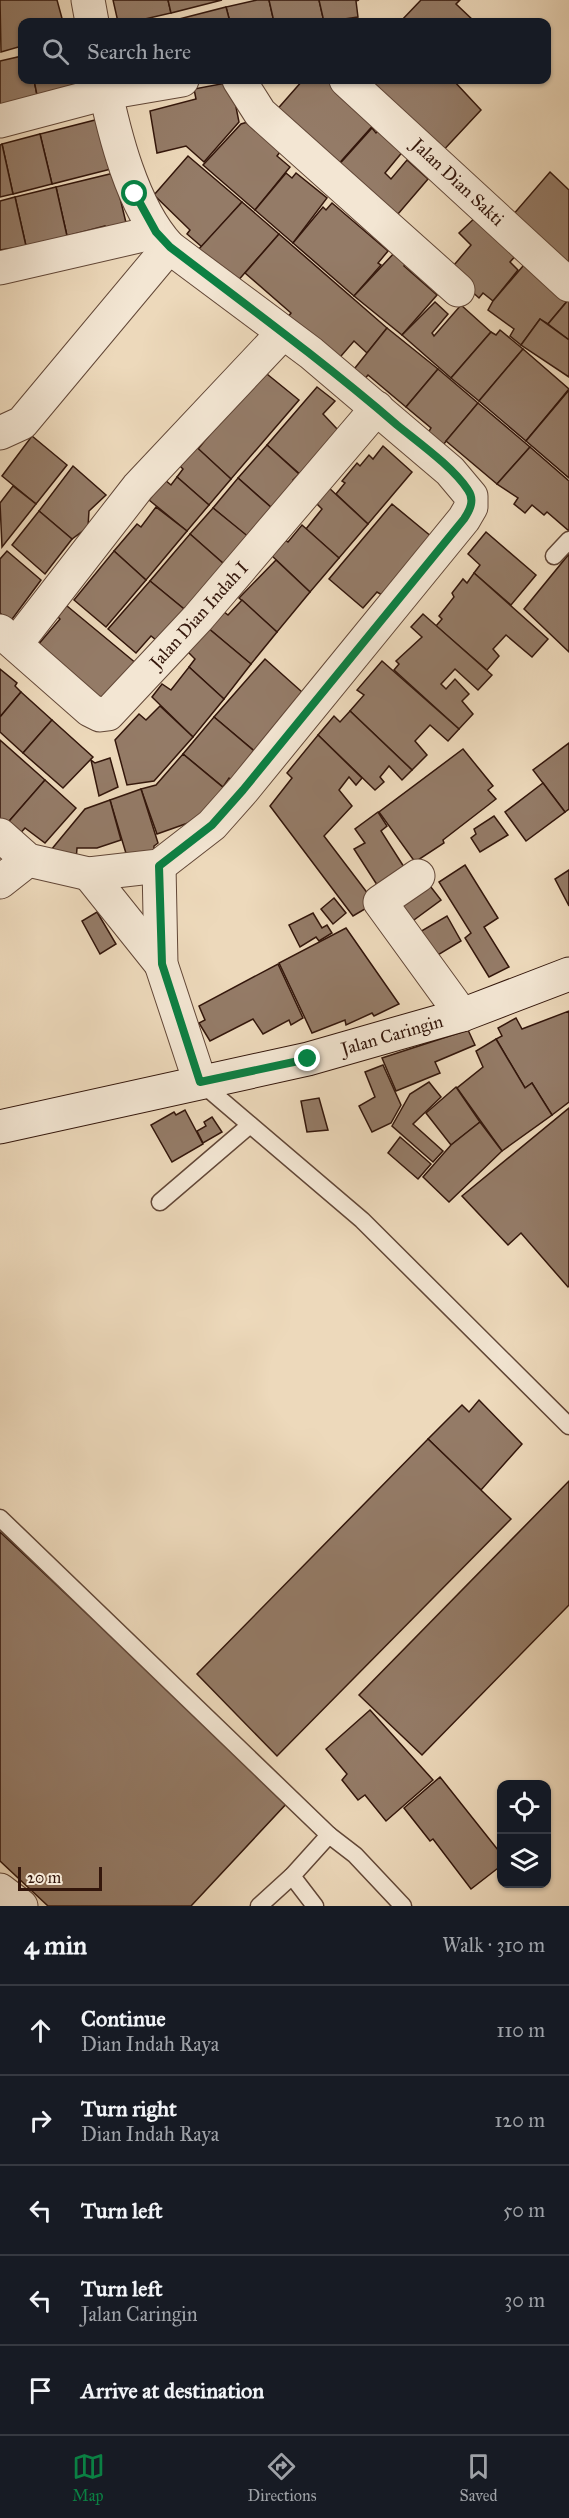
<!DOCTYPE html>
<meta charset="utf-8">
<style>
:root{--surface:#171b24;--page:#20242c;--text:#f1f3f6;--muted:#9ea1a6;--line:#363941;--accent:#0b8043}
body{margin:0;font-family:"IM FELL Great Primer",serif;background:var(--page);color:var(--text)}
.controls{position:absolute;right:18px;bottom:18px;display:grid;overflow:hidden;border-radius:12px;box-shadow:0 2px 4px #0004}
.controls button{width:54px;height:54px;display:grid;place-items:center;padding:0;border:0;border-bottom:2px solid var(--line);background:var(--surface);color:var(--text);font:30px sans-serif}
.scale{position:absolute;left:18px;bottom:15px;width:84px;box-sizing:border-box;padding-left:6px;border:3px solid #33160b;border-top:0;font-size:16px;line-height:21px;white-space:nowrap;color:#33160b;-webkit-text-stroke:4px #f3e6d3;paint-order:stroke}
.stop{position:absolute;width:18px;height:18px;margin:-14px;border:4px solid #0b8043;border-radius:50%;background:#fff}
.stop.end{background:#0b8043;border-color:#fff;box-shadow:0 2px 6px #0008}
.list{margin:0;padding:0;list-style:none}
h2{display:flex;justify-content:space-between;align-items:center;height:78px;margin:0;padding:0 24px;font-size:26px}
h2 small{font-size:20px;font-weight:400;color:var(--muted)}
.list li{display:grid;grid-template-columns:39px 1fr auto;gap:18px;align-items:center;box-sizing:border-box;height:90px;padding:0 24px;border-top:2px solid var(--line)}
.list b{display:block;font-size:22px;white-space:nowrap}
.list p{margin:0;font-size:20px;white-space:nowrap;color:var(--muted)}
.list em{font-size:20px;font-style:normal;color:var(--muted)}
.icon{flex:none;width:33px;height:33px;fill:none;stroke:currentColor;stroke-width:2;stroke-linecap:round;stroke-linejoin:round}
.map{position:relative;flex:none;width:569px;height:1906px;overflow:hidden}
.search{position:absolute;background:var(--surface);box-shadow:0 2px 4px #0004;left:18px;right:18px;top:18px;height:66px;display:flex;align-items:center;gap:15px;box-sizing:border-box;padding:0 21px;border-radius:12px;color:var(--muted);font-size:22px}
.sheet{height:528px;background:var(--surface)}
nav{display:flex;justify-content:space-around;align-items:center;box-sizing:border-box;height:84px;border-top:2px solid var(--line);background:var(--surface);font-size:16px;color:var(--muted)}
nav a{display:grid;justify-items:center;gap:3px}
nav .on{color:var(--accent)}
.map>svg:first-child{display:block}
.building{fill:#947b67;stroke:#33160b;stroke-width:1.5}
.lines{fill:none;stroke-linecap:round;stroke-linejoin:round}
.service-casing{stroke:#624737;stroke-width:19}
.minor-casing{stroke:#624737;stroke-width:35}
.secondary-casing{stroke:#33160b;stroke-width:35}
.service{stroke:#f3e6d3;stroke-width:16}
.minor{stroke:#f3e6d3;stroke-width:33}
.secondary{stroke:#f3e6d3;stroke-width:33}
.route{stroke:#0b8043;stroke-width:8}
.labels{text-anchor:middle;stroke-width:4.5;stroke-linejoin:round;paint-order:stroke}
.street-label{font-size:18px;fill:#33160b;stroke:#f3e6d3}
</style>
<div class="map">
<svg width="569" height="1906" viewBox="0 0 569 1906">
<rect width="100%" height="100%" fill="#edd9bb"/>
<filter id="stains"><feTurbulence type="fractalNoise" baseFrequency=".00333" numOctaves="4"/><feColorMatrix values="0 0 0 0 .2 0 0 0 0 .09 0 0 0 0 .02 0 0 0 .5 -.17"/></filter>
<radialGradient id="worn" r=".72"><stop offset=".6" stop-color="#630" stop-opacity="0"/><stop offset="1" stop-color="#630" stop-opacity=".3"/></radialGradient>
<g class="building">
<polygon points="0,0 57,0 63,22 22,22 22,46 1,52"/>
<polygon points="113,0 168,0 171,13 132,22 118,22"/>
<polygon points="168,0 222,0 171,13"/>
<polygon points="257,0 269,0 274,22 230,22 226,7"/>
<polygon points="269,0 319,0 324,22 274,22"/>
<polygon points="319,0 359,0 356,1 358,17 324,22"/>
<polygon points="421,0 460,0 456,4 475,22 400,22"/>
<polygon points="226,7 230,22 180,22 179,19"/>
<polygon points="22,56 22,80 34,80 37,95 0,105 0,61"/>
<polygon points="34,80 93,80 37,95"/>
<polygon points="303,80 329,80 377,121 335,168 274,113"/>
<polygon points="361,80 453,80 481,110 439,155"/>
<polygon points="231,82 239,122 204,162 186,146 157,153 150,111 196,99 194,89"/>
<polygon points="103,118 115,168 52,184 40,134"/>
<polygon points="251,121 284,147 277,156 290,167 255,210 203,165 241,124"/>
<polygon points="372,128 376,133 381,128 404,150 385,173 391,179 407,160 428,179 392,221 335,169"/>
<polygon points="40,134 52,184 13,194 2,144"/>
<polygon points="2,144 13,194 0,197 0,145"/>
<polygon points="188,156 242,202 202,247 187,234 190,230 154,195"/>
<polygon points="550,172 569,190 569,265 506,223"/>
<polygon points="114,173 128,231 107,236 105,226 67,236 56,187"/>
<polygon points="286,173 292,178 296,173 327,198 293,243 255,210"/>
<polygon points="56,187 67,236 26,246 15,197"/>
<polygon points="15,197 26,246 0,250 0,201"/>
<polygon points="242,202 279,234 236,283 198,250"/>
<polygon points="332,203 388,251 378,263 381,265 354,296 293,243 323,207 326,210"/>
<polygon points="480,213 519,252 510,262 518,270 493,301 483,293 479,298 449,271 471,245 459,233"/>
<polygon points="279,234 387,328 367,353 354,341 335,363 283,323 291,313 245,273"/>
<polygon points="396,251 409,261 404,266 437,295 402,335 354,296"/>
<polygon points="529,259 569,299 548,324 540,319 521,345 510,336 514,329 488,310 493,301"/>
<polygon points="569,299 569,340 548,324"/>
<polygon points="435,302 448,314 432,333 434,336 461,305 491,332 451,378 402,335"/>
<polygon points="540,319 569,340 569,377 521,345"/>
<polygon points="387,328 438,369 406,407 368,375 358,387 347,378"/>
<polygon points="500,330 523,349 479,401 451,378 491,332 496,335"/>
<polygon points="523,349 569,389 526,441 479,401"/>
<polygon points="438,369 478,403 443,445 428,433 431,428 406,407"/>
<polygon points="262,370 299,400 231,479 198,449"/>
<polygon points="317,387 335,401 323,414 339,431 302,476 267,445"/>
<polygon points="569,390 569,478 526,441"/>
<polygon points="478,403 530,447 497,484 446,441"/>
<polygon points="32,436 67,465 36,504 2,476"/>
<polygon points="190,441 231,479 209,505 177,477 183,469 174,460"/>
<polygon points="267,445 299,474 293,480 296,483 273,509 238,478"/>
<polygon points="383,446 412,472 368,524 336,494 345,483 342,481 357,463 360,466 369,455 373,459"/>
<polygon points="530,447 569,481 569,531 547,512 544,515 532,505 525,513 514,504 518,498 497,484"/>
<polygon points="73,466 106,495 89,511 88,527 72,539 39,511"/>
<polygon points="177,477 209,505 187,531 149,500 165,480 171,485"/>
<polygon points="238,478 273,509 257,545 213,508"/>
<polygon points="13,486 36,504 2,547 0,503"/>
<polygon points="328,487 368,524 339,558 306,529 322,509 315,502"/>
<polygon points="392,504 432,537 382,595 377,592 363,608 329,579"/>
<polygon points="156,507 187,531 146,580 114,551 137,524 141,527"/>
<polygon points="213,508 250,538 227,567 190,534"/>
<polygon points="39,511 72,539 45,574 12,545"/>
<polygon points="302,525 339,558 310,592 270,554 284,539 288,542"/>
<polygon points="486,532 536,575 511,605 474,573 480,565 468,554"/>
<polygon points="190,534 224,564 195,618 150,581"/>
<polygon points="7,551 41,580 10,622 0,613 0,559"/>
<polygon points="114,551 146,580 106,627 74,600"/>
<polygon points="569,554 569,652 524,609"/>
<polygon points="276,560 310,592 277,632 239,598"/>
<polygon points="474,573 548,639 532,657 506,635 493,649 499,656 487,670 436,626 442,619 439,616 454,597 452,593 463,579 467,583"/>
<polygon points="150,581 195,618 160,643 151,636 136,653 108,629"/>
<polygon points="242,600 277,632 251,664 208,628 223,611 228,615"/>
<polygon points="61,601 137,664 99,710 37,646 60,619 53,612"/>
<polygon points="423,614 492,675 478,690 455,669 441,684 446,689 455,679 469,694 462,701 473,714 459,729 394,670 399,664 396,661 422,637 411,627"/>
<polygon points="208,628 251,664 224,699 189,667 195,659 188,652"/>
<polygon points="265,659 302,692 280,719 259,755 214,717"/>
<polygon points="382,661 459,729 448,741 430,725 415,741 427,755 412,770 350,711 364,695 357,690"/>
<polygon points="189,667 224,699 193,737 152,697 162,684 171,690"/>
<polygon points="0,669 17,683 15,686 21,692 0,717"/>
<polygon points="21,692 52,720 23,753 0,732 0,717"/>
<polygon points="160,706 193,737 154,781 127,785 115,740 139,714 146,720"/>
<polygon points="350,711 412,770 402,780 389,766 380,777 384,782 375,790 318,735 334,716 340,722"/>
<polygon points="214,717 259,755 234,782 229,778 223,787 183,754"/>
<polygon points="52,720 93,757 63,788 23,753"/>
<polygon points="318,735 362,778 356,785 349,777 339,790 352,806 324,836 375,903 353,916 270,806 292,778 287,773"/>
<polygon points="0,740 45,780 4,827 0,823"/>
<polygon points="569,743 569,809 565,812 533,770"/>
<polygon points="463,749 493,786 488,790 496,799 443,840 444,843 415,862 379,812"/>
<polygon points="183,754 231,794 188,823 157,834 141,789 156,785"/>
<polygon points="110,758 118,787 99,796 91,760 95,763"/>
<polygon points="45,780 76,808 45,843 25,828 16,838 4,827"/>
<polygon points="543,783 565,812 526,841 505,812"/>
<polygon points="141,789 158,843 154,846 154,852 128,860 110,800"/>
<polygon points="110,800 121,840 97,848 77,848 76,861 46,856 85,809"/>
<polygon points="378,812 387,826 381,831 404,867 381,891 354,849 365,843 355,829"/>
<polygon points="494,816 508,835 480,852 471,838 476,834 474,829"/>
<polygon points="465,865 498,918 484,927 509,967 489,977 465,938 471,933 439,882"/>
<polygon points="569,870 569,906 555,879"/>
<polygon points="427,882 441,900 403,928 390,909"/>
<polygon points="334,898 346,913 333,924 321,909"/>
<polygon points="97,912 116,944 100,954 82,921"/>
<polygon points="313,913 322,928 327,925 332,933 319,941 316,937 300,947 289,925"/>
<polygon points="447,916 461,941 428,961 418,933"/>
<polygon points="346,928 399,1004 374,1016 372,1013 346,1025 345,1020 312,1033 279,963"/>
<polygon points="278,964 303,1018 291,1025 289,1020 263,1034 253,1019 210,1041 199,1023 205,1020 199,1006"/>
<polygon points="569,1011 569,1102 552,1115 532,1083 525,1088 496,1039 502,1036 498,1028 516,1018 522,1029"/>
<polygon points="468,1030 475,1045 435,1062 440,1073 396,1091 382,1058"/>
<polygon points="496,1039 525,1088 532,1083 552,1115 502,1151 457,1088 483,1067 476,1051"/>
<polygon points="383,1065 401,1105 391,1123 372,1132 359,1106 375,1097 365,1072"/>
<polygon points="429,1082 441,1097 413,1124 443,1151 433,1162 392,1126 410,1094"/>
<polygon points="456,1087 480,1122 451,1145 426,1113"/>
<polygon points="319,1098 328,1130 307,1132 301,1101"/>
<polygon points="569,1108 569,1286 568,1287 521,1233 508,1245 462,1196"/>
<polygon points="185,1110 203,1144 172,1162 151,1125 174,1112 176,1115"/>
<polygon points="212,1117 222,1132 203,1143 197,1131 206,1126 204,1122"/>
<polygon points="480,1122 502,1151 449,1202 423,1177 451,1145"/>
<polygon points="400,1137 431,1164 418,1179 388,1153"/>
<polygon points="479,1400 522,1444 481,1490 428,1439 462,1405 469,1412"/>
<polygon points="428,1439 511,1519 277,1756 197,1674"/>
<polygon points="569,1481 569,1605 422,1755 359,1695"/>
<polygon points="0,1532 288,1802 191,1906 48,1906 0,1861"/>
<polygon points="370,1710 433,1780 386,1821 365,1795 358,1800 342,1780 347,1774 326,1749"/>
<polygon points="440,1777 502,1855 502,1865 471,1889 433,1839 430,1841 404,1808"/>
</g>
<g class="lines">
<g class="service-casing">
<g id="service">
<polyline points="554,556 569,540"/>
<polyline points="200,1082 362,1220 569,1426"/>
<polyline points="160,1202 250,1125"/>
<polyline points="0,1518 329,1835"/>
<polyline points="292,1876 315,1906"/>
<polyline points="259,1906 292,1876 329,1835 355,1855 403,1906"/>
</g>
</g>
<g class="minor-casing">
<g id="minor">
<polyline points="88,0 92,22"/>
<polyline points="239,80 260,113 458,290"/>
<polyline points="346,80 569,285"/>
<polyline points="0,121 106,93 182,80"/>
<polyline points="0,268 156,232"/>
<polyline points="0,433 22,423 169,247"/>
<polyline points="0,631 90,710 100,715 108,714 198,618 377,408"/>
<polyline points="16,644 138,487 283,333"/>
<path d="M 0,835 L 28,860 L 89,874 L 159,866 L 212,825 L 243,790 L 464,519 L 471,507 L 471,496 L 450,471 L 311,353 L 169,247 C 132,207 114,133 103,80"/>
<polyline points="159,866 161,964 200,1082"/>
<polyline points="89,874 161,964"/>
<polyline points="418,876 380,902 462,1015"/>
<polyline points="0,882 28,860"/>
<polyline points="0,1890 21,1906"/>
</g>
</g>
<g class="secondary-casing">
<polyline id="secondary" points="0,1127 308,1059 462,1015 569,974"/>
</g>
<use href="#service" class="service"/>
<use href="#minor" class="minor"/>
<use href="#secondary" class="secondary"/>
</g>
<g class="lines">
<path class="route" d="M 135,194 L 156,232 L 170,247 C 246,305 324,362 397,425 C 419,443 453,467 468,490 C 475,500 470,510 464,519 L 243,790 L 212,825 L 159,866 L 162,964 L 200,1082 L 308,1059"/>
</g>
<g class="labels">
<g class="street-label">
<text transform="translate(458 182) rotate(43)" y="6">Jalan Dian Sakti</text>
<text transform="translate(199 615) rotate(-48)" y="6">Jalan Dian Indah I</text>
<text transform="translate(392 1035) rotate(-16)" y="6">Jalan Caringin</text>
</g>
</g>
<rect width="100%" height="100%" filter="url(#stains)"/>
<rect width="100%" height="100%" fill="url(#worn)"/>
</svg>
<div class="controls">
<button><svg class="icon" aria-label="locate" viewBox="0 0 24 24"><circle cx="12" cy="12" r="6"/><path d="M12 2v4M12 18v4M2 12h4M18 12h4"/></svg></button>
<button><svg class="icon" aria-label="layers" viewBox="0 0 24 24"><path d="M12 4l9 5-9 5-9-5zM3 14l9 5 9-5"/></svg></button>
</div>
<div class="scale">20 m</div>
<div class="stop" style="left:135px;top:194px"></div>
<div class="stop end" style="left:308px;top:1059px"></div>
<div class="search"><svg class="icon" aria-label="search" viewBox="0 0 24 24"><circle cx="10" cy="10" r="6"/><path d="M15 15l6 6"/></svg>Search here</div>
</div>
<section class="sheet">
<h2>4 min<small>Walk · 310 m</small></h2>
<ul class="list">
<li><svg class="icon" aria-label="ahead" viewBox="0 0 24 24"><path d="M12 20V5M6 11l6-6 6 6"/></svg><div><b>Continue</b><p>Dian Indah Raya</p></div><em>110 m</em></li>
<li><svg class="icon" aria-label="right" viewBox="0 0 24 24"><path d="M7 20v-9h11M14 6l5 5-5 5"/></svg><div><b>Turn right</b><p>Dian Indah Raya</p></div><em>120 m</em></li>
<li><svg class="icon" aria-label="left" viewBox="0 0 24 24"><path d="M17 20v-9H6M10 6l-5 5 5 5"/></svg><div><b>Turn left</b></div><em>50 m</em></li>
<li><svg class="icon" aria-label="left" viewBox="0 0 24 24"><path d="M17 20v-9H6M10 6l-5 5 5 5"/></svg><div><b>Turn left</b><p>Jalan Caringin</p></div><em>30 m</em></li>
<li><svg class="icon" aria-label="arrive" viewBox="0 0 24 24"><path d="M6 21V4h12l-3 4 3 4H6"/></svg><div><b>Arrive at destination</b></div></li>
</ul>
</section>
<nav>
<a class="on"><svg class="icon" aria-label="map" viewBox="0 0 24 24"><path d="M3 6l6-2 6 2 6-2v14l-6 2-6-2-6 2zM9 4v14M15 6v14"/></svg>Map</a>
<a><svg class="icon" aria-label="directions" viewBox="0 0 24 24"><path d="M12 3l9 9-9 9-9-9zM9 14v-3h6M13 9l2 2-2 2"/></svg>Directions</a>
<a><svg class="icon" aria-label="saved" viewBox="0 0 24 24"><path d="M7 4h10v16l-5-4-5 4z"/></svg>Saved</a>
</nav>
